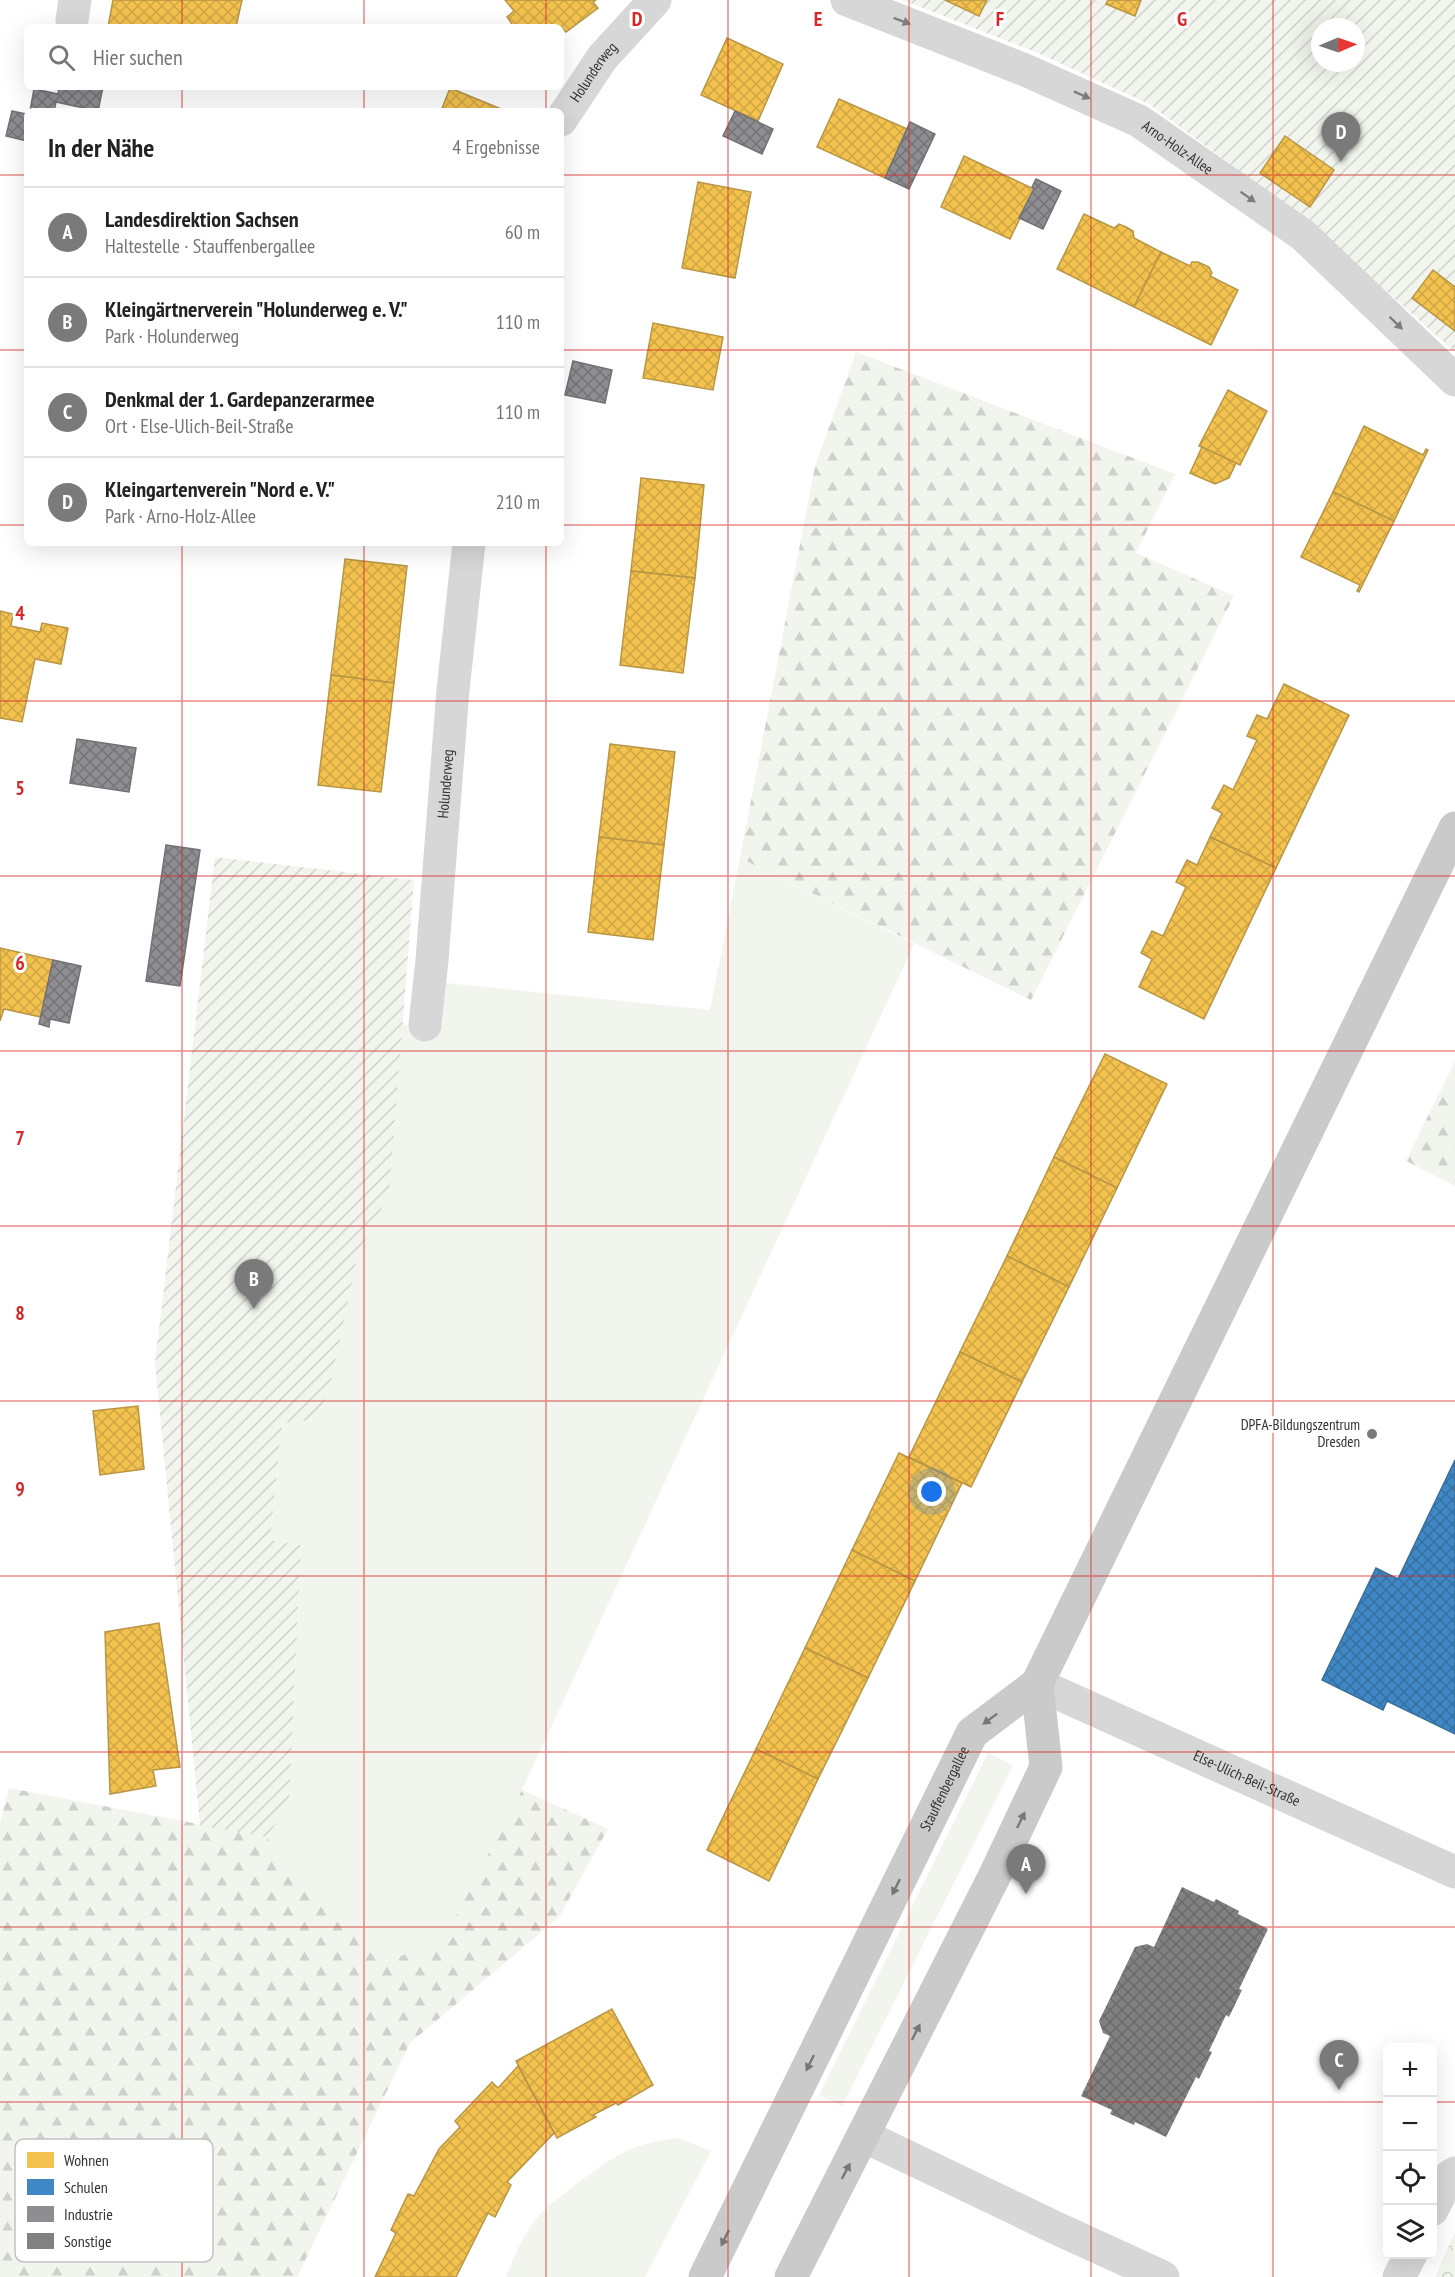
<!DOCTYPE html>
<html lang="de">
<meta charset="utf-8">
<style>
:root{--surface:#fff;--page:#f6f6f6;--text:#222;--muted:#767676;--line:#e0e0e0;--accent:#7a7a7a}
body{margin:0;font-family:"PT Sans Narrow",sans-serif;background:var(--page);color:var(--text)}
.controls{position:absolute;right:18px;bottom:18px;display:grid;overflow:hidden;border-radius:9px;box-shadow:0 6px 24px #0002}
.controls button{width:54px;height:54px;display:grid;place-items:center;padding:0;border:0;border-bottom:2px solid var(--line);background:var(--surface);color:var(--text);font:30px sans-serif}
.compass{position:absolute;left:1311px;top:18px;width:54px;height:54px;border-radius:50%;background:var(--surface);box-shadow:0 6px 24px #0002;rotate:88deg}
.you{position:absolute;left:932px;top:1492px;width:21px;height:21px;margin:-15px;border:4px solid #fff;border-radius:50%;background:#1a73e8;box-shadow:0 0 0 9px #1a73e833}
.badge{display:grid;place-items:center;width:39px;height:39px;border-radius:50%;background:var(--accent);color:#fff;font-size:20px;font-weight:700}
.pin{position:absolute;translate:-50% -50px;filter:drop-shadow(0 2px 3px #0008)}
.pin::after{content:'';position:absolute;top:32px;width:21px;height:18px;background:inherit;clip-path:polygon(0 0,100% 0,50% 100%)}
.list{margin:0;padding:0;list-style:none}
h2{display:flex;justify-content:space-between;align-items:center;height:78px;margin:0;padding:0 24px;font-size:26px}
h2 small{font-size:20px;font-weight:400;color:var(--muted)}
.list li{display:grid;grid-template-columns:39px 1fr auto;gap:18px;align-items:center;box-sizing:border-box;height:90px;padding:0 24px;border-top:2px solid var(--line)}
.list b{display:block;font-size:22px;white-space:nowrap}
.list p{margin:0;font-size:20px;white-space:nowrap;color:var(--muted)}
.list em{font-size:20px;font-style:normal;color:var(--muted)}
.icon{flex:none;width:33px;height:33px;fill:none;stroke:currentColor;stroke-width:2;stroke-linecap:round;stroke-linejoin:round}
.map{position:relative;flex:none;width:1455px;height:2277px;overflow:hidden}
.search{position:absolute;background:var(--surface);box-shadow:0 6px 24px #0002;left:24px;top:24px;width:540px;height:66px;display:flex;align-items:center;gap:15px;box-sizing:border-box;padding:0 21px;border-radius:9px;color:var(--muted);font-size:22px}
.panel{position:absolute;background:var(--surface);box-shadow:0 6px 24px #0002;left:24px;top:108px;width:540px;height:438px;border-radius:9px}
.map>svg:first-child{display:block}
.grass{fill:#f1f5ed}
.forest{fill:url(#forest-firs)}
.park{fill:url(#park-crowns)}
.garden{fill:url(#garden-furrows);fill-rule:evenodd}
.homes{fill:url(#homes-cross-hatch);stroke:#b99646;stroke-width:1.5}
.schools{fill:url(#schools-cross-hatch);stroke:#3b6e99;stroke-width:1.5}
.industry{fill:url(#industry-cross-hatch);stroke:#727276;stroke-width:1.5}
.building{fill:url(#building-cross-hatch)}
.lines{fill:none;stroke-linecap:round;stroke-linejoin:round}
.minor{stroke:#d7d7d7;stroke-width:33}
.major{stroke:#cacaca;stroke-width:33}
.oneway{fill:#7d7d7d}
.oneway2{fill:#777}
.grid{fill:none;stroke:#d62828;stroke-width:1.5;stroke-opacity:0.55}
.poi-dot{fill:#7a7a7a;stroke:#fff;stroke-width:2}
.labels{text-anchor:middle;stroke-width:6;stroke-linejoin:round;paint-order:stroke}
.street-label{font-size:15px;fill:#333;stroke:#fff}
.poi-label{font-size:15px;fill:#333;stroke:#fff;text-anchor:end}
.key{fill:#fff;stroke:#c2c2c2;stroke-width:1.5}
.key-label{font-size:16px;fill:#333}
.grid-label{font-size:20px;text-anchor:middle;font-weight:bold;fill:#d62828;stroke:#fff;stroke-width:6;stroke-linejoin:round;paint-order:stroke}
</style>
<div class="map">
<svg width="1455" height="2277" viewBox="0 0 1455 2277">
<defs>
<pattern id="forest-firs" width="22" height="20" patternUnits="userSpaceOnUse" patternTransform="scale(1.5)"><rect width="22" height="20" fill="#f1f5ed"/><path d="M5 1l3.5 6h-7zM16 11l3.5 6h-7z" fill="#cfd2cc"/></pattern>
<pattern id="park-crowns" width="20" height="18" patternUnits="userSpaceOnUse" patternTransform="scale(1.5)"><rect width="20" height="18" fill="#f1f5ed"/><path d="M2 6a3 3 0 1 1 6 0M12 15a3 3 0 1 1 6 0" fill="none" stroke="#cfd2cc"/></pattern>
<pattern id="garden-furrows" width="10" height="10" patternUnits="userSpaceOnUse" patternTransform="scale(1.5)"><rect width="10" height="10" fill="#f1f5ed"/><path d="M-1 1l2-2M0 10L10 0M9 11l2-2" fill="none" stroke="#cfd2cc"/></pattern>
<pattern id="homes-cross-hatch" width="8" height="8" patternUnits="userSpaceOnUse" patternTransform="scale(1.5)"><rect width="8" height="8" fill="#f2c14e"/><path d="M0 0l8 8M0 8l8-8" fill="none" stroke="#d0a645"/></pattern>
<pattern id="schools-cross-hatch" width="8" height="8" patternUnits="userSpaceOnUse" patternTransform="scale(1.5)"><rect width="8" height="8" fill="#3f88c5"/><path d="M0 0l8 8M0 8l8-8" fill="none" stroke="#3570a1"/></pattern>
<pattern id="industry-cross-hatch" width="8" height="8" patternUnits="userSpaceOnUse" patternTransform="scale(1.5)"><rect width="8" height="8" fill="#8d8d92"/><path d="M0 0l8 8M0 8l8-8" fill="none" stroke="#747478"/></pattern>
<pattern id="building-cross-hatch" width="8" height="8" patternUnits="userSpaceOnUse" patternTransform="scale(1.5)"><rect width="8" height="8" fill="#818181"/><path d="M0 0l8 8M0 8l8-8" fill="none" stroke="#6a6a6a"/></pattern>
</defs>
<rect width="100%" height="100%" fill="#fff"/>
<g class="grass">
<polygon points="740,858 914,944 522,1790 442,1942 380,1963 266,1837 289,1805 301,1545 270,1540 282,1423 316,1420 329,1391 358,1254 389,1194 401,1025 442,1026 446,983 710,1010"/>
<polygon points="988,1753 1013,1765 842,2106 819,2095"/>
<path d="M 678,2138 L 711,2151 L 645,2277 L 506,2277 C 514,2258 522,2236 536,2219 C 550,2202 604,2162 624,2152 C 642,2143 659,2141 678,2138 Z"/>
</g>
<g class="forest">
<polygon points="856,352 1175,474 1136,553 1234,596 1031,1000 740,858 815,466"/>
<polygon points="1455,1061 1455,1186 1406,1161"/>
<polygon points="9,1788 266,1837 380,1963 442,1942 522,1790 608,1829 559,1917 410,2043 297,2277 0,2277 0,1823"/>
</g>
<polygon class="park" points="1455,2232 1455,2277 1435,2277"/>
<g class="garden">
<path d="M 903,0 L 1455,0 L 1455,352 L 1306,220 L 1149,104 L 1038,53 ZM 1320,27 L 1356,27 L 1356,63 L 1320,63 Z"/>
<polygon points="215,857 414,880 389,1194 358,1254 329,1391 316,1420 282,1423 270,1540 301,1545 289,1805 266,1837 200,1825 155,1363"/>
</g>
<g class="homes">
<polygon points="113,0 242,0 236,27 108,27"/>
<polygon points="505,0 596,0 593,2 598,8 566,32 561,27 514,27 507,17 514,11"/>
<polygon points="945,0 987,0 979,16"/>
<polygon points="1108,0 1141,0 1135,16 1106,4"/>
<polygon points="727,38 783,64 758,121 701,95"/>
<polygon points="450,88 506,111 441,111"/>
<polygon points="839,99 907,129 885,178 817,147"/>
<polygon points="1285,136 1334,170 1310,207 1260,173"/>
<polygon points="964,156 1034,189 1010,239 941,207"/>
<polygon points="698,182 751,192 735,278 682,268"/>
<polygon points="1084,214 1114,228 1119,224 1126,227 1133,231 1134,238 1161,252 1134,307 1057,269"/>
<polygon points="1161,252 1190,266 1192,262 1198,262 1209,267 1212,273 1210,276 1238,290 1211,345 1134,307"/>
<polygon points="1433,270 1455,287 1455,331 1412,298"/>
<polygon points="653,323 723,337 713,390 643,378"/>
<polygon points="1228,390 1267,411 1240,465 1199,446"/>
<polygon points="1364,426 1423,455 1426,449 1428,450 1394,521 1333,492"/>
<polygon points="1202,447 1236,463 1229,478 1215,484 1190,473"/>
<polygon points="641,478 704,485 695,578 631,571"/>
<polygon points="1333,492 1394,521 1359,592 1357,591 1360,585 1301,557"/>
<polygon points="345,559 407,566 394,683 331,675"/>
<polygon points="631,571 695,578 683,673 620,665"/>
<polygon points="0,611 13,614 11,626 40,632 42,623 68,628 61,664 35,659 22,722 0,718"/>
<polygon points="331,675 394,683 381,792 318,785"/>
<polygon points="1284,684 1349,715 1276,868 1210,837 1222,813 1212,808 1224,785 1233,790 1257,740 1247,736 1257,715 1267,719"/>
<polygon points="610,744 675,752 664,845 599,837"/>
<polygon points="599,837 664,845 653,940 588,932"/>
<polygon points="1210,837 1276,868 1204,1019 1139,987 1152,959 1141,953 1152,931 1163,936 1186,887 1176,882 1187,860 1197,865"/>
<polygon points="0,948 53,960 41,1017 4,1009 0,1021"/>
<polygon points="1105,1054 1167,1084 1117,1188 1054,1157"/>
<polygon points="1054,1157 1117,1188 1069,1287 1007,1256"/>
<polygon points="1007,1256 1069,1287 1022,1382 960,1352"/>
<polygon points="960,1352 1022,1382 971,1487 909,1457"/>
<polygon points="138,1406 144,1469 100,1475 93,1411"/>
<polygon points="899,1453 962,1483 915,1581 852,1550"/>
<polygon points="852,1550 915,1581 868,1678 805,1648"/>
<polygon points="159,1623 180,1767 153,1770 156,1786 110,1794 105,1632"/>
<polygon points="805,1648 868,1678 818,1779 756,1749"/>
<polygon points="756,1749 818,1779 769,1881 707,1850"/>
<polygon points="612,2009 653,2085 618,2105 616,2103 593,2115 596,2117 557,2138 516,2061"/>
<polygon points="518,2066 554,2133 507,2182 511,2185 495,2217 488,2213 456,2277 375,2277 396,2233 391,2230 408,2194 414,2196 439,2149 460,2127 455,2121 492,2082 498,2088"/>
</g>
<polygon class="schools" points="1455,1460 1455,1734 1387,1701 1383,1710 1322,1680 1376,1568 1398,1579"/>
<g class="industry">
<polygon points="59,87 103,87 98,111 56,102 54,111 30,111 34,89 58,94"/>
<polygon points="12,111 27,114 27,141 6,136"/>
<polygon points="735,111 773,129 762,154 723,136"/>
<polygon points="910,122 935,134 909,189 885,178"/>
<polygon points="1036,179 1061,191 1043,229 1019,218 1034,189 1032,187"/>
<polygon points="573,361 612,370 605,403 565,395"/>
<polygon points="77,739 136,748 129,792 70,783"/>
<polygon points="166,845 200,850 180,986 146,981"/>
<polygon points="53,960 81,966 69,1023 50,1019 49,1027 39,1024"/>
</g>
<polygon class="building" points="1182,1887 1214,1902 1216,1899 1239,1911 1238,1914 1268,1929 1239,1989 1242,1990 1229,2017 1226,2015 1209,2051 1212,2052 1199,2079 1196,2077 1166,2137 1135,2122 1134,2125 1110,2114 1112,2110 1081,2096 1110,2036 1103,2033 1099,2021 1135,1947 1147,1944 1154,1947"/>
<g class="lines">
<g class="minor">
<path id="s1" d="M 847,0 L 1025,70 L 1139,121 L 1303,235 L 1455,380"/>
<polyline points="72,20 75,0"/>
<path id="s2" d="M 561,120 L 602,58 L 655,0"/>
<path id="s3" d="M 425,1025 L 432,960 L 453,690 L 469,543"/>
<path id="s4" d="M 1037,1684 L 1455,1872"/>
<polyline points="864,2136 1056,2228 1163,2277"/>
<polyline points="1432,2210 1449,2177 1455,2173"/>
<polyline points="1399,2277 1411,2254"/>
</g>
<g class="major">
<path id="s5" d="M 705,2277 L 972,1733 L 1037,1684 L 1455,828"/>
<polyline points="791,2277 994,1877 1046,1767 1037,1684"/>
</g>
</g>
<defs><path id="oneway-solid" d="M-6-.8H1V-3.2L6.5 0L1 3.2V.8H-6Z" transform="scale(1.5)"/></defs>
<g class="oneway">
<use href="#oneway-solid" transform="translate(902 21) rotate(21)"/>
<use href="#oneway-solid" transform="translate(1082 95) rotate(24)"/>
<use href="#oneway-solid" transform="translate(1248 197) rotate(35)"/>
<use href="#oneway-solid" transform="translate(1396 323) rotate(44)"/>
</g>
<g class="oneway2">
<use href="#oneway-solid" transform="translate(990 1719) rotate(143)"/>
<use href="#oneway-solid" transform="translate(1021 1820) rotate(-64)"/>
<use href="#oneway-solid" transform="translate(896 1887) rotate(116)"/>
<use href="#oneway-solid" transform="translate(916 2032) rotate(-63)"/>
<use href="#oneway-solid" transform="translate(810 2063) rotate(116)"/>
<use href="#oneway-solid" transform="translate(846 2171) rotate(-62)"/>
<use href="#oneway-solid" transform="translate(725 2238) rotate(116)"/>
</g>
<path class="grid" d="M 182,0 L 182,27M 364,0 L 364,27M 546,0 L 546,27M 728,0 L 728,2277M 909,0 L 909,2277M 1091,0 L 1091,2277M 1273,0 L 1273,2277M 182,87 L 182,111M 364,87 L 364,111M 546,87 L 546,111M 0,175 L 27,175M 561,175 L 1455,175M 0,350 L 27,350M 561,350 L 1455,350M 0,525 L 27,525M 561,525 L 1455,525M 182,543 L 182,2277M 364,543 L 364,2277M 546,543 L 546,2277M 0,701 L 1455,701M 0,876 L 1455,876M 0,1051 L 1455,1051M 0,1226 L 1455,1226M 0,1401 L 1455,1401M 0,1576 L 1455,1576M 0,1752 L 1455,1752M 0,1927 L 1455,1927M 0,2102 L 1388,2102M 1432,2102 L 1455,2102"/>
<circle class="poi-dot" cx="1372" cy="1434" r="6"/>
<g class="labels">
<g class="street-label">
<text dy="5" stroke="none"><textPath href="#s2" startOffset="58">Holunderweg</textPath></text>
<text dy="5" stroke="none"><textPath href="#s1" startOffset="363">Arno-Holz-Allee</textPath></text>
<text dy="5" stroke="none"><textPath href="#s3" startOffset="242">Holunderweg</textPath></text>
<text dy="5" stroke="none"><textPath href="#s4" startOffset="230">Else-Ulich-Beil-Straße</textPath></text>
<text dy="5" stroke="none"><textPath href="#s5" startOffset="544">Stauffenbergallee</textPath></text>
</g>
<g class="poi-label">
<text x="1360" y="1430">DPFA-Bildungszentrum<tspan x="1360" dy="17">Dresden</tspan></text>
</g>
</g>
<rect x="15" y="2139" width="198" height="123" rx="9" class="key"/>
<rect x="27" y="2152" width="27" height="16" fill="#f2c14e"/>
<rect x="27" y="2179" width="27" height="16" fill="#3f88c5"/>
<rect x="27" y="2206" width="27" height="16" fill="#8d8d92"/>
<rect x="27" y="2233" width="27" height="16" fill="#818181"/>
<g class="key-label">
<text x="64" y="2166">Wohnen</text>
<text x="64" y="2193">Schulen</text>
<text x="64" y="2220">Industrie</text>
<text x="64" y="2247">Sonstige</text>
</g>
<g class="grid-label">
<text x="637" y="26">D</text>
<text x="818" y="26">E</text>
<text x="1000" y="26">F</text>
<text x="1182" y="26">G</text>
<text x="20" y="620">4</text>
<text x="20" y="795">5</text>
<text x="20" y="970">6</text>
<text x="20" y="1145">7</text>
<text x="20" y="1320">8</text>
<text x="20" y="1496">9</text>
</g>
</svg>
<div class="controls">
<button>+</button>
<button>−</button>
<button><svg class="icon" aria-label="locate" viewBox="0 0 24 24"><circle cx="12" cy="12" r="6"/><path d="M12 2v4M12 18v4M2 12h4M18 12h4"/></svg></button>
<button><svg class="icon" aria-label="layers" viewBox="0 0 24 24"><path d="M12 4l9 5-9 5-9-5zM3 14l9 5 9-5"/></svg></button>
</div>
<svg class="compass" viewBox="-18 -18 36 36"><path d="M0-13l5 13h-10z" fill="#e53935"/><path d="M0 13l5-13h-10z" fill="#767676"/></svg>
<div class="you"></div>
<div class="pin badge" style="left:1026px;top:1894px">A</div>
<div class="pin badge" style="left:254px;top:1309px">B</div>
<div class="pin badge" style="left:1339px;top:2090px">C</div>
<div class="pin badge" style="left:1341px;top:162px">D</div>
<div class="search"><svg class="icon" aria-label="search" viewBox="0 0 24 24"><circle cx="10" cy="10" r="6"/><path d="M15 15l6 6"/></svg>Hier suchen</div>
<section class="panel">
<h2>In der Nähe<small>4 Ergebnisse</small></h2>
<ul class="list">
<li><span class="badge">A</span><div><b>Landesdirektion Sachsen</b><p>Haltestelle · Stauffenbergallee</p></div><em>60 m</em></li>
<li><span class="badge">B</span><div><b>Kleingärtnerverein &quot;Holunderweg e. V.&quot;</b><p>Park · Holunderweg</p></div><em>110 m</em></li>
<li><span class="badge">C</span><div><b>Denkmal der 1. Gardepanzerarmee</b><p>Ort · Else-Ulich-Beil-Straße</p></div><em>110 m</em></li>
<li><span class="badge">D</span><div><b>Kleingartenverein &quot;Nord e. V.&quot;</b><p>Park · Arno-Holz-Allee</p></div><em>210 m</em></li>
</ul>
</section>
</div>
